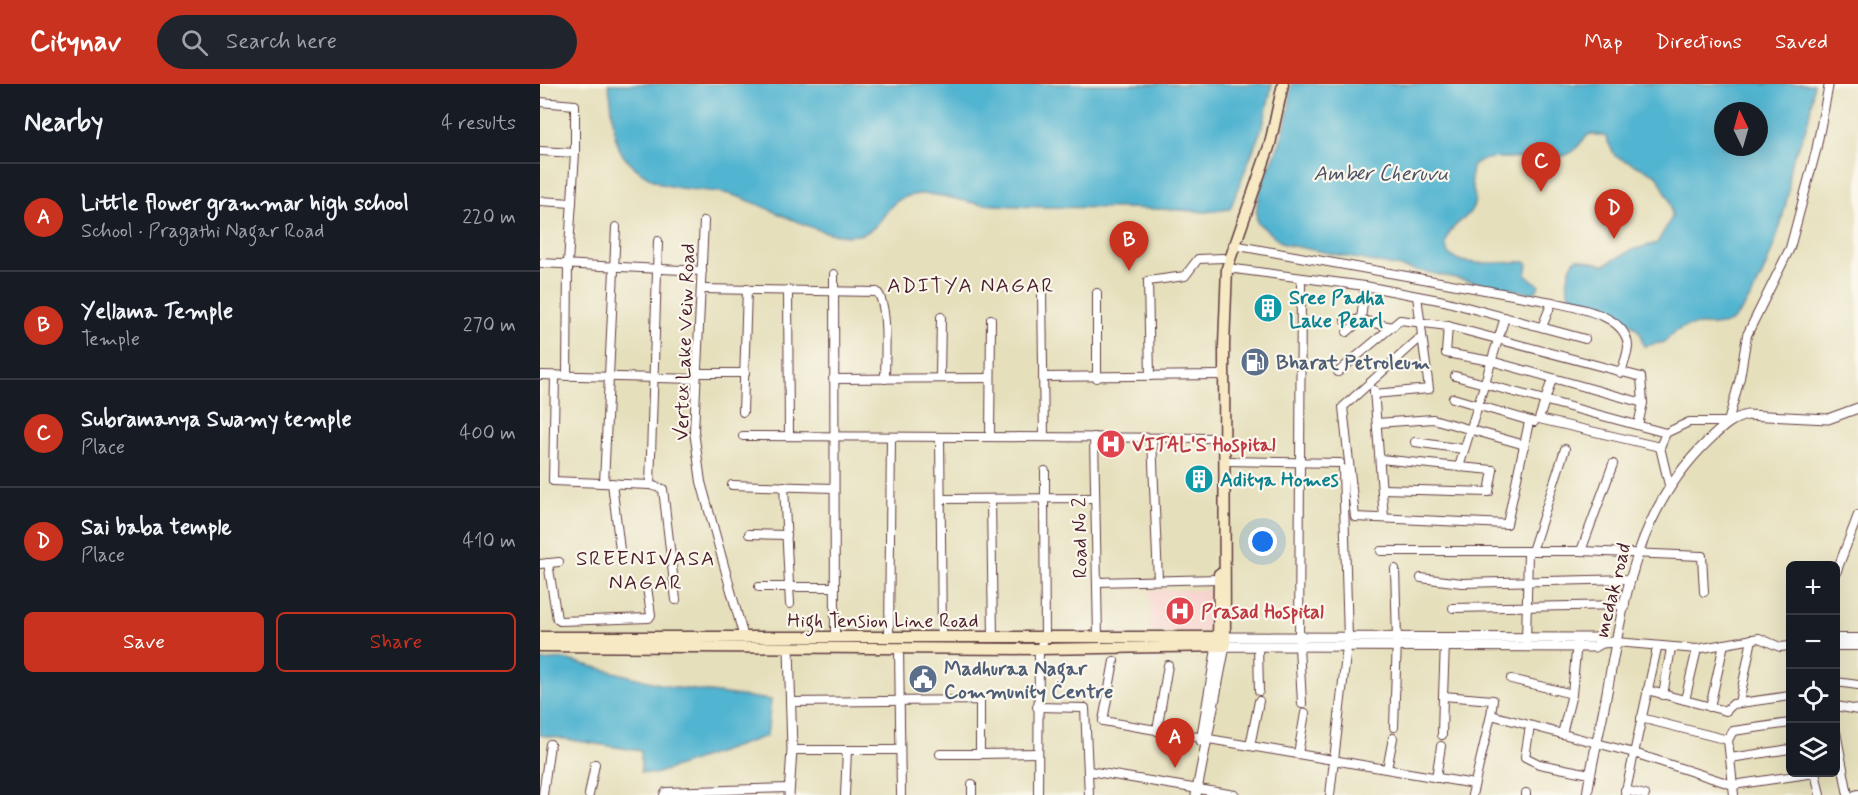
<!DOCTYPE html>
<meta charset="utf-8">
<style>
:root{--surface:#171b24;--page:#20242c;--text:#f1f3f6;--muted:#9ea1a6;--line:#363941;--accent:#c8321e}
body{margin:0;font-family:Mynerve,sans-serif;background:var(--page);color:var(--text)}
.controls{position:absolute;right:18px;bottom:18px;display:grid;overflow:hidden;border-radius:9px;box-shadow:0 6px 24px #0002}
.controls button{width:54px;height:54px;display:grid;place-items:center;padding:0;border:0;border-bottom:2px solid var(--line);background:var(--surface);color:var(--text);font:30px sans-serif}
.compass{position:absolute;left:1174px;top:18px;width:54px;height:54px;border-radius:50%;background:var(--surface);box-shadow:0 6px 24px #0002;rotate:355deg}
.you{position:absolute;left:723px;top:458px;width:21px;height:21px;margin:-15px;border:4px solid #fff;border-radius:50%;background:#1a73e8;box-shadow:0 0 0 9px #1a73e833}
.badge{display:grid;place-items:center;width:39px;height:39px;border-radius:50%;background:var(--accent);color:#fff;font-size:20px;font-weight:700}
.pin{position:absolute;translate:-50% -50px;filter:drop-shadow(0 2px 3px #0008)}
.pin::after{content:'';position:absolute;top:32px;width:21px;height:18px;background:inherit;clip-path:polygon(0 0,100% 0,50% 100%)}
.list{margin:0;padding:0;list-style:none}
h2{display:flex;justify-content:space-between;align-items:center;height:78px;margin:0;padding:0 24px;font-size:26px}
h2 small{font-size:20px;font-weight:400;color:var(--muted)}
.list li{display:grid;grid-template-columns:39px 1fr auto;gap:18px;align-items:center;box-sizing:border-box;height:108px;padding:0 24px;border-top:2px solid var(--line)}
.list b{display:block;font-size:22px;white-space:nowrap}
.list p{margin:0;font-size:20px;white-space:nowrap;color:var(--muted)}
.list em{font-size:20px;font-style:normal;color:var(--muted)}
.actions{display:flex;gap:12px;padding:18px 24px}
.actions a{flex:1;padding:14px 0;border:2px solid var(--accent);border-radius:9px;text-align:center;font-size:21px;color:var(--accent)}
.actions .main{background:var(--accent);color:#fff}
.icon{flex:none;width:33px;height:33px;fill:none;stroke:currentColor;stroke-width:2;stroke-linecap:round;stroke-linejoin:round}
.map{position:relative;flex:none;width:1318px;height:711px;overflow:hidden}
header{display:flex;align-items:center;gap:36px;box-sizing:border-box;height:84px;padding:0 30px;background:var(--accent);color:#fff}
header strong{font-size:28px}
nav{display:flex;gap:33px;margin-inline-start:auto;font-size:21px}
.search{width:420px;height:54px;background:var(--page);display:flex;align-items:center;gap:15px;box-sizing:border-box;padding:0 21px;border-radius:33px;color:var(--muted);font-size:22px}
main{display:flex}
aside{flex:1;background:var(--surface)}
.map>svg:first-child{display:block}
.built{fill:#f7d0cc}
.water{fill:#51b4d0;stroke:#4e6a7e;stroke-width:1.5;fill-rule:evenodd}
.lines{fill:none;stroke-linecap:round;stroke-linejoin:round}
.minor-casing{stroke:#613c41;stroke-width:10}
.tertiary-casing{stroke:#613c41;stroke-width:11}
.secondary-casing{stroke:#613c41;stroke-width:13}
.minor{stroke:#fff;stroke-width:8}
.tertiary{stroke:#fff;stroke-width:9}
.secondary{stroke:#f6e9c3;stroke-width:10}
.labels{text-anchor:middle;stroke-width:4.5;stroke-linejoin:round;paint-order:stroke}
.culture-label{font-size:20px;font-weight:bold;fill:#0d838f;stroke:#fbf7ec;text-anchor:start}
.street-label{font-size:20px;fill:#4a1f2b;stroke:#fbf7ec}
.service-label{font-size:20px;font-weight:bold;fill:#4e5e75;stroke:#fbf7ec;text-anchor:start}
.health-label{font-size:20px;font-weight:bold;fill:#be3a42;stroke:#fbf7ec;text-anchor:start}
.water-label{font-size:21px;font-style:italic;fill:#4c5365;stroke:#fbf7ec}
.neighbourhood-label{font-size:21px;letter-spacing:1.5px;fill:#4a1f2b;stroke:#fbf7ec}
</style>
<header>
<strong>Citynav</strong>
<div class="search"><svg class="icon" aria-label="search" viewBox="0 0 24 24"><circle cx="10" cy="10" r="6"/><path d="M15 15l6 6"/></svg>Search here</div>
<nav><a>Map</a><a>Directions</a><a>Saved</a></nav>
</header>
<main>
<aside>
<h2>Nearby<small>4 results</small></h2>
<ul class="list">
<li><span class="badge">A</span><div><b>Little flower grammar high school</b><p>School · Pragathi Nagar Road</p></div><em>220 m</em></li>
<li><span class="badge">B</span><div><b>Yellama Temple</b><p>Temple</p></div><em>270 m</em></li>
<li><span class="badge">C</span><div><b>Subramanya Swamy temple</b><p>Place</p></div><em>400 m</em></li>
<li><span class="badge">D</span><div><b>Sai baba temple</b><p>Place</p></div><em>410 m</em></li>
</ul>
<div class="actions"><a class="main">Save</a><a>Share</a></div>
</aside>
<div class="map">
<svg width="1318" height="711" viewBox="0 0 1318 711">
<rect width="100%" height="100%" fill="#fbf7ec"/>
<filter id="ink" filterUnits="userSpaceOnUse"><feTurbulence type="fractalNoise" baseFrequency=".0167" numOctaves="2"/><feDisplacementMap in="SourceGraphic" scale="12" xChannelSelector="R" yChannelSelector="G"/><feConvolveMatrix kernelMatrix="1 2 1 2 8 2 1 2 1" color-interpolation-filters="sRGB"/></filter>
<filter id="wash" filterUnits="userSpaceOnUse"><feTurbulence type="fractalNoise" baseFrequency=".008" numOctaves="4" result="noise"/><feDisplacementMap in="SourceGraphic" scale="24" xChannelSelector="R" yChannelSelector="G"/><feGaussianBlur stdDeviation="1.35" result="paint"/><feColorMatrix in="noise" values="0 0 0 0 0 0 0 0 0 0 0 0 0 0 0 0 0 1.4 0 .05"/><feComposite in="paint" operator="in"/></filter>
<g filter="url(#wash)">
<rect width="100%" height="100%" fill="#e5dfbb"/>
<rect class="built" x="610" y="506" width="59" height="42"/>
<g class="water">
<path d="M 68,0 L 732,0 L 724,38 L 690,125 L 665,128 C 591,121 516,126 442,120 C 423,118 403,110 384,110 C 340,111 350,141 322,150 C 288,161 224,118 189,110 C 167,105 143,107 122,100 C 108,94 95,85 85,74 C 69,53 75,24 68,0 Z"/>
<path d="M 751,0 L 1274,0 C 1271,16 1271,34 1264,49 C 1260,60 1253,71 1250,83 C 1248,92 1250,101 1248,110 C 1240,148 1222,206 1194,235 C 1178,251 1148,227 1125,258 L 1104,262 C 1100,257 1103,253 1100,249 C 1086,229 1051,225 1031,216 C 1025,205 1027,183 1037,174 L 1064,181 L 1092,166 L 1117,159 L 1132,133 L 1130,117 L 1117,91 L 1075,72 L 1065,52 L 1050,50 C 1040,56 1038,67 1026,71 C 999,81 949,66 933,81 C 926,100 938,107 934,120 C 930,135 913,138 908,152 C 893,191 969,176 985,178 L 988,180 L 986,191 L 999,201 L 996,208 L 986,208 L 743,160 L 717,138 C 713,110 730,86 739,61 C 746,42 751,20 751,0 ZM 1183,27 L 1219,27 L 1219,63 L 1183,63 Z"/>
<polygon points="24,575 131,603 231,616 227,652 115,690 101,688 101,667 0,651 0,577"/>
</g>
</g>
<g filter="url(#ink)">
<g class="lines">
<g class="minor-casing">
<g id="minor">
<polyline points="0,18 35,21 35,69 28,179 27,292"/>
<polyline points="0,67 35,69"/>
<polyline points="0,117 32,119"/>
<polyline points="164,137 154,347 161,398 204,554"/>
<path d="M 693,161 L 1012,218 C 1036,224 1086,230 1088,262 C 1088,270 1083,281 1081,289"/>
<polyline points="0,179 162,187"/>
<polyline points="687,184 825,202 904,217 1045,255"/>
<polyline points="294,190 295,553"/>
<polyline points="761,200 759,562 762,620"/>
<polyline points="825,202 821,236 852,243"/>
<path d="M 161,205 L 337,208 C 349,221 345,276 345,295"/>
<polyline points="248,206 249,352"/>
<polyline points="502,209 504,353"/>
<polyline points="805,236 821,236"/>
<polyline points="908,242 906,269 951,277 1103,319"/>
<polyline points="1002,243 1012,218"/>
<polyline points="807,248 821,236"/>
<polyline points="881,253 803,323 815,433 967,440 989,338"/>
<polyline points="798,288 860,236 908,242 1101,293 1103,319 1098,341"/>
<polyline points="156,289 205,289"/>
<polyline points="0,291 156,295"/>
<polyline points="15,291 13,397 110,401 123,405 136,516"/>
<polyline points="610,292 608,197 645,192 658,175 683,174"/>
<polyline points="915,292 1126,349"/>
<polyline points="503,293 679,291"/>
<polyline points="400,294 401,233"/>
<polyline points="557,294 557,209"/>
<polyline points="293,295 450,294"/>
<polyline points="1012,295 999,335 1120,363"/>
<polyline points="834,306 844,434"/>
<polyline points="834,310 889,305 877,212"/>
<polyline points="913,314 994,338"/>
<polyline points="203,328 207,205"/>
<polyline points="837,339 893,335 985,361"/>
<polyline points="203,352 681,354"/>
<polyline points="400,353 402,553"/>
<polyline points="450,353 451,235"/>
<polyline points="554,353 558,553"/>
<polyline points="612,355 618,496"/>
<polyline points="875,358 923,365"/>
<polyline points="840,375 919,383 965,233"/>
<polyline points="686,377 800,379"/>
<polyline points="505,387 505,415"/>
<polyline points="64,399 76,143"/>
<polyline points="72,399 80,466"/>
<polyline points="110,401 118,157"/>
<polyline points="192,401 294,404"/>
<polyline points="1129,401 1120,363 1126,349 1149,338 1188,338 1200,294 1207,251 1250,164 1276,67 1289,0"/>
<polyline points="244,402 250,520"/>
<polyline points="843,405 949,408 953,386 919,383"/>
<polyline points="401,415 555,414"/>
<polyline points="451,415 453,554"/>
<polyline points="209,450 247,451"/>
<polyline points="841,467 1041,467 1162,472 1164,508"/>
<polyline points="992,467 1025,365"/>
<polyline points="1041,467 1073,380"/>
<polyline points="8,479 17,535 20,537 109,534 111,531 107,503"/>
<polyline points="0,480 19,478"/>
<polyline points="1296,489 1318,431"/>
<polyline points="881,494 922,499 1091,495"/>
<polyline points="557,498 679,495"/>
<polyline points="219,503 295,503"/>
<polyline points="913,524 1085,521"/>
<polyline points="349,553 351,353"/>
<polyline points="1296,554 1318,554"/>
<polyline points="1076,558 1157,565 1219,554 1240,563 1250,562"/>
<polyline points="905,559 903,612 953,616 951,631"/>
<polyline points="986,559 988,468"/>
<polyline points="1296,562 1318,562"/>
<polyline points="718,563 719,607"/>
<polyline points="359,564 361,711"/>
<polyline points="574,577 563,637 934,700"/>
<polyline points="971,595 1032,610"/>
<polyline points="1296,598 1318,601"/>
<polyline points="1107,606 1186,627 1193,620 1250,612"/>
<polyline points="1123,611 1131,564"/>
<polyline points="1145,616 1157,565"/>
<polyline points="250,618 440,616 440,670 498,669"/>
<polyline points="1199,619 1212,555"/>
<polyline points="1296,622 1318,626"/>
<polyline points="497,623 545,624 549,711"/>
<polyline points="1170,623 1184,560"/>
<polyline points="1101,634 1188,656"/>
<polyline points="990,642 985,673 999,680 1050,690"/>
<polyline points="854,643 857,555 855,485"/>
<polyline points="617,647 628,581"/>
<polyline points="1296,648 1308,711"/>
<polyline points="1022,650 1032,610 1037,558"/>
<polyline points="902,651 903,612"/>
<polyline points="710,662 719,617"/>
<polyline points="252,666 359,666"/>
<polyline points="400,670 440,670"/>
<polyline points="758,670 765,629"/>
<polyline points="1190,674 1250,665"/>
<polyline points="847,685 853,654"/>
<polyline points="549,687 695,711"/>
<polyline points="1275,688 1280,711"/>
<polyline points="896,694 901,662"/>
<polyline points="432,700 432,711"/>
<polyline points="1085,706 1105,711"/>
<polyline points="3,711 10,660"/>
<polyline points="49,711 55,680"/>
<polyline points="124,711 126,708 249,704"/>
<polyline points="305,711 307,666"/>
<polyline points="498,711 499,565 505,554 504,415"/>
<polyline points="790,711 808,554 803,385"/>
<polyline points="932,711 951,631 1094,669 1193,701 1275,689"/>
<polyline points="986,711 986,709"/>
<polyline points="1085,711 1117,564"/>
<polyline points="1194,711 1188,656 1193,647 1250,639"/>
<polyline points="1315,711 1318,710"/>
</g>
</g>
<g class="tertiary-casing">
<g id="tertiary">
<polyline points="685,553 1038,554 1056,554 1062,559"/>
<polyline points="249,564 252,666 249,711"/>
<polyline points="661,657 677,562"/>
<polyline points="656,711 685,562 1055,563 1062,559 1076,558"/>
<path d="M 1047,711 C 1052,676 1061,642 1067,608 C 1084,515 1096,427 1167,358 C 1180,346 1189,335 1207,331 L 1288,335 L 1318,324"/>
</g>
</g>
<g class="secondary-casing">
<g id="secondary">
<polyline points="0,553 685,553"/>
<polyline points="678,559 679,490"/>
<polyline points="0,562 499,565 685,562 684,261 687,184 730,60 743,0"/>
</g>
</g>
<use href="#minor" class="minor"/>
<use href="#tertiary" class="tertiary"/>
<use href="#secondary" class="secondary"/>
</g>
</g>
<defs>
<g id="building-disc" transform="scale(1.5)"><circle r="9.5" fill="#0f9aa8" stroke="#fbf7ec"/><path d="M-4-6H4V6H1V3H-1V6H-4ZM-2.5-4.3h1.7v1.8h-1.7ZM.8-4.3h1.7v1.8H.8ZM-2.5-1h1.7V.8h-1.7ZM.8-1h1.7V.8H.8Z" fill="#fff"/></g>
<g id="fuel-disc" transform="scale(1.5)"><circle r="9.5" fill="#5c6f8a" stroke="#fbf7ec"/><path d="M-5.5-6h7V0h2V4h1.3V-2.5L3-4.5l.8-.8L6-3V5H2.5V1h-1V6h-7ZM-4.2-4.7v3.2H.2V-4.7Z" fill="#fff"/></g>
<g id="hospital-disc" transform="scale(1.5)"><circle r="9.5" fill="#e0444e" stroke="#fbf7ec"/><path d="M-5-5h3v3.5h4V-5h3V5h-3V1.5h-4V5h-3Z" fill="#fff"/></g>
<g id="civic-disc" transform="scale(1.5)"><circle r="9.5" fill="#5c6f8a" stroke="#fbf7ec"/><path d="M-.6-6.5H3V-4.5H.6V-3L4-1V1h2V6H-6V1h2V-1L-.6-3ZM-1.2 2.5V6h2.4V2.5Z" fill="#fff"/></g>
</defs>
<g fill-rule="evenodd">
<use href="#building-disc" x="728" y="224"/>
<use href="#fuel-disc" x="715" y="278"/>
<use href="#hospital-disc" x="571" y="360"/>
<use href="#building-disc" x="659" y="395"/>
<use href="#hospital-disc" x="640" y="527"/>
<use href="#civic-disc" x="383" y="595"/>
</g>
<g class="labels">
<g class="culture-label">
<text x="749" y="220">Sree Padha<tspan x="749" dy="23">Lake Pearl</tspan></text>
<text x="680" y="402">Aditya Homes</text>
</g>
<g class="street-label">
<text transform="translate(144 258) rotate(-88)" y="7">Vertex Lake Veiw Road</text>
<text transform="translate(539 454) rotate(-91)" y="7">Road No 2</text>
<text transform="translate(1072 506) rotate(-76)" y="7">medak road</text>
<text x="343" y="543">High Tension Line Road</text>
</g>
<g class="service-label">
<text x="736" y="285">Bharat Petroleum</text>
<text x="404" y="591">Madhuraa Nagar<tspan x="404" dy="23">Community Centre</tspan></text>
</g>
<g class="health-label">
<text x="592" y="367">VITAL'S Hospital</text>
<text x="661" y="534">Prasad Hospital</text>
</g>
<g class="water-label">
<text x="841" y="96">Amber Cheruvu</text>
</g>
<g class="neighbourhood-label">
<text x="431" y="208">ADITYA NAGAR</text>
<text x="106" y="481">SREENIVASA<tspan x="106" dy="24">NAGAR</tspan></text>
</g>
</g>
</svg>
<div class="controls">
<button>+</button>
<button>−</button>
<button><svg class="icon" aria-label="locate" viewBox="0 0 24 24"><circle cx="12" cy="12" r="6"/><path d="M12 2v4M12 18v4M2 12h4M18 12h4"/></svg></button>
<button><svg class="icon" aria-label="layers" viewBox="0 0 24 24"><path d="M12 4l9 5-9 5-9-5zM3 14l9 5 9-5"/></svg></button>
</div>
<svg class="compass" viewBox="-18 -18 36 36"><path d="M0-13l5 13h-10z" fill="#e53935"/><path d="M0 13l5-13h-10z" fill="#9ea1a6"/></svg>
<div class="you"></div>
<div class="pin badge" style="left:635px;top:684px">A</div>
<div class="pin badge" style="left:589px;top:187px">B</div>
<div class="pin badge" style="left:1001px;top:108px">C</div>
<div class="pin badge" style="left:1074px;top:155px">D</div>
</div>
</main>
